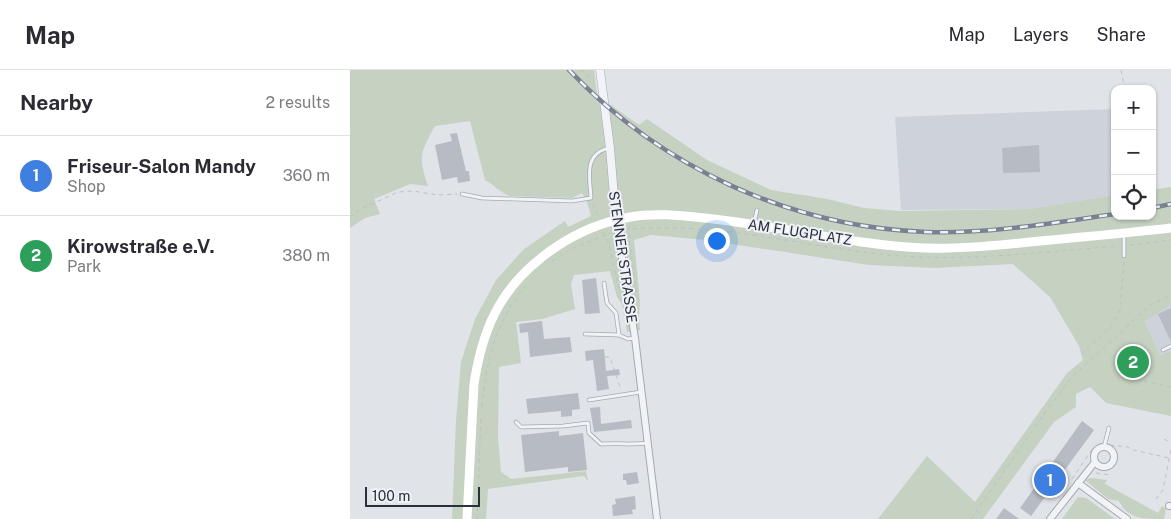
<!DOCTYPE html>
<meta charset="utf-8">
<style>
:root{--surface:#fff;--page:#f2f2f3;--text:#2b2b33;--muted:#7c7c81;--line:#e1e1e2;--accent:#c74b58}
body{margin:0;font-family:"Public Sans",sans-serif;background:var(--page);color:var(--text)}
.controls{position:absolute;right:15px;top:15px;display:grid;overflow:hidden;border-radius:10px;box-shadow:0 1px 4px #0004}
.controls button{width:45px;height:45px;display:grid;place-items:center;padding:0;border:0;border-bottom:1px solid var(--line);background:var(--surface);color:var(--text);font:25px sans-serif}
.scale{position:absolute;left:15px;bottom:12px;width:115px;box-sizing:border-box;padding-left:5px;border:2px solid #29303e;border-top:0;font-size:14px;line-height:18px;white-space:nowrap;color:#29303e;-webkit-text-stroke:4px #eff1f6;paint-order:stroke}
.you{position:absolute;left:366px;top:170px;width:18px;height:18px;margin:-12px;border:4px solid #fff;border-radius:50%;background:#1a73e8;box-shadow:0 0 0 8px #1a73e833}
.badge{display:grid;place-items:center;width:32px;height:32px;border-radius:50%;background:var(--accent);color:#fff;font-size:16px;font-weight:700}
.pin{position:absolute;translate:-50% -50%;border:2px solid #fff;box-shadow:0 1px 5px #0006}
.list{margin:0;padding:0;list-style:none}
h2{display:flex;justify-content:space-between;align-items:center;height:65px;margin:0;padding:0 20px;font-size:21px}
h2 small{font-size:16px;font-weight:400;color:var(--muted)}
.list li{display:grid;grid-template-columns:32px 1fr auto;gap:15px;align-items:center;box-sizing:border-box;height:80px;padding:0 20px;border-top:1px solid var(--line)}
.list b{display:block;font-size:19px;white-space:nowrap}
.list p{margin:0;font-size:16px;white-space:nowrap;color:var(--muted)}
.list em{font-size:16px;font-style:normal;color:var(--muted)}
.icon{flex:none;width:28px;height:28px;fill:none;stroke:currentColor;stroke-width:2;stroke-linecap:round;stroke-linejoin:round}
.map{position:relative;flex:none;width:821px;height:449px;overflow:hidden}
header{display:flex;align-items:center;gap:30px;box-sizing:border-box;height:70px;padding:0 25px;background:var(--surface);border-bottom:1px solid var(--line)}
header strong{font-size:24px}
nav{display:flex;gap:28px;margin-inline-start:auto;font-size:18px}
main{display:flex}
aside{flex:1;background:var(--surface)}
.map>svg:first-child{display:block}
.built{fill:#ced2da}
.green{fill:#c5d1c1}
.building{fill:#b7bcc4}
.lines{fill:none;stroke-linecap:round;stroke-linejoin:round}
.service-casing{stroke:#a5aab2;stroke-width:4.5}
.minor-casing{stroke:#a5aab2;stroke-width:8}
.tertiary-casing{stroke:#a5aab2;stroke-width:9}
.path{stroke:#bec0c6;stroke-width:1;stroke-dasharray:4 4;stroke-linecap:butt}
.service{stroke:#f2f3f6;stroke-width:3}
.minor{stroke:#f2f3f6;stroke-width:6}
.tertiary{stroke:#f2f3f6;stroke-width:8}
.secondary{stroke:#fff;stroke-width:9}
.rail-casing{stroke:#7a8191;stroke-width:4.5}
.rail{stroke:#eff1f6;stroke-width:2.5;stroke-dasharray:8;stroke-linecap:butt}
.labels{text-anchor:middle;stroke-width:4;stroke-linejoin:round;paint-order:stroke}
.street-label{font-size:14px;fill:#29303e;stroke:#eff1f6}
</style>
<header>
<strong>Map</strong>
<nav><a>Map</a><a>Layers</a><a>Share</a></nav>
</header>
<main>
<aside>
<h2>Nearby<small>2 results</small></h2>
<ul class="list">
<li><span class="badge" style="background:#3f7fe0">1</span><div><b>Friseur-Salon Mandy</b><p>Shop</p></div><em>360 m</em></li>
<li><span class="badge" style="background:#2e9e5b">2</span><div><b>Kirowstraße e.V.</b><p>Park</p></div><em>380 m</em></li>
</ul>
</aside>
<div class="map">
<svg width="821" height="449" viewBox="0 0 821 449">
<rect width="100%" height="100%" fill="#e0e3e8"/>
<g class="built">
<polygon points="765,39 765,125 680,139 551,140 545,47"/>
<polygon points="821,235 821,281 810,285 795,250"/>
</g>
<g class="green">
<path d="M 0,0 L 244,0 L 247,25 L 289,55 L 297,49 L 357,90 L 421,120 L 477,129 L 514,138 L 550,141 L 680,139 L 765,125 L 765,146 L 802,146 L 802,120 L 821,117 L 821,235 L 795,251 L 810,285 L 821,281 L 821,346 L 756,333 L 740,317 L 726,324 L 726,337 L 704,352 L 633,449 L 528,449 L 577,386 L 625,432 L 717,303 L 733,290 L 729,276 L 700,227 L 663,194 L 585,198 L 519,195 L 356,170 L 301,165 L 284,170 L 290,231 L 289,248 L 290,260 L 277,262 L 272,234 L 267,227 L 260,201 L 224,205 L 221,214 L 225,239 L 192,249 L 166,252 L 171,293 L 149,297 L 148,368 L 151,402 L 161,409 L 236,401 L 238,411 L 234,406 L 138,419 L 136,449 L 102,449 L 106,351 L 111,292 L 125,249 L 146,210 L 174,179 L 215,151 L 218,157 L 241,146 L 237,132 L 232,123 L 222,128 L 159,126 C 150,122 144,115 135,110 L 120,51 L 85,56 C 70,83 68,86 78,116 L 60,114 L 24,129 L 30,144 L 15,148 L 0,158 Z"/>
<path d="M 741,408 L 757,410 L 755,414 L 808,443 L 812,436 L 816,439 L 814,449 C 793,449 778,449 769,431 L 758,429 L 735,410 Z"/>
<polygon points="728,427 736,428 765,449 712,449"/>
</g>
<g class="building">
<polygon points="107,63 116,101 119,101 120,111 108,113 107,107 92,110 85,75 102,71 100,64"/>
<polygon points="689,75 690,102 653,103 652,78"/>
<polygon points="246,208 250,243 235,244 232,210"/>
<polygon points="821,238 821,272 808,244"/>
<polygon points="192,251 194,269 220,267 222,282 180,287 178,262 170,263 169,254"/>
<polygon points="254,279 256,301 269,299 270,305 257,306 259,319 247,321 243,290 236,291 235,281"/>
<polygon points="228,323 230,339 222,340 222,346 211,347 211,341 178,344 176,329"/>
<polygon points="250,337 251,354 281,350 282,358 244,362 240,338"/>
<polygon points="732,351 744,360 681,446 670,438"/>
<polygon points="209,361 209,366 233,363 237,400 218,402 218,397 175,402 171,365"/>
<polygon points="287,402 289,413 277,415 276,410 273,410 273,404"/>
<polygon points="285,426 286,439 282,440 283,444 263,446 262,435 266,434 265,429"/>
<polygon points="654,438 669,449 646,449"/>
</g>
<g class="lines">
<g class="service-casing">
<g id="service">
<path d="M 112,124 L 132,128 L 222,131 L 241,128 C 240,108 233,84 259,78"/>
<polyline points="404,153 407,140"/>
<polyline points="774,164 774,186"/>
<polyline points="254,213 257,233 266,243 269,265"/>
<polyline points="235,264 269,265 278,269 284,268"/>
<polyline points="813,280 821,276"/>
<polyline points="239,330 291,322"/>
<path d="M 166,352 L 171,357 L 213,356 L 238,353 L 239,363 L 251,374 C 267,373 281,375 297,373"/>
<polyline points="754,377 759,358"/>
</g>
</g>
<g class="minor-casing">
<g id="minor">
<polyline points="266,150 285,268 307,449"/>
<circle cx="754" cy="387" r="10"/>
<polyline points="728,413 777,449"/>
<polyline points="819,436 821,436"/>
<polyline points="700,449 745,392"/>
</g>
</g>
<g class="tertiary-casing">
<polyline id="tertiary" points="250,0 260,78 266,150"/>
</g>
<g class="path">
<polyline points="231,0 244,11"/>
<polyline points="771,0 775,19"/>
<polyline points="243,134 248,146"/>
<polyline points="0,147 9,140 48,122 63,121 87,125 107,124"/>
<polyline points="279,155 279,167 287,228"/>
<path d="M 275,160 C 291,157 308,158 324,158 C 394,159 461,177 530,184 C 609,193 689,182 768,176"/>
<polyline points="253,162 258,171 269,218"/>
<polyline points="780,175 821,170"/>
<polyline points="202,191 223,178 261,163"/>
<polyline points="731,284 762,255 770,240 774,192"/>
<polyline points="766,286 780,308 821,317"/>
<polyline points="255,287 260,287 271,320"/>
<path d="M 132,337 C 137,288 144,256 175,216"/>
<polyline points="814,369 821,373"/>
<polyline points="760,375 778,377 783,380 819,388"/>
<polyline points="746,403 760,405"/>
<polyline points="722,409 743,378 748,375"/>
<polyline points="806,429 813,420 821,379"/>
<polyline points="127,449 131,346"/>
<polyline points="621,449 696,341 723,306 800,235 821,225"/>
</g>
<use href="#service" class="service"/>
<use href="#minor" class="minor"/>
<use href="#tertiary" class="tertiary"/>
<path class="secondary" d="M 117,449 L 124,314 C 132,262 148,222 191,188 C 217,167 246,153 280,147 C 307,142 335,146 363,149 C 434,157 504,175 575,178 C 614,179 652,175 690,171 C 734,167 777,163 821,158"/>
<g class="rail-casing">
<g id="rail">
<path d="M 219,0 C 312,98 441,157 576,162 C 639,164 702,153 765,144"/>
<polyline points="802,138 821,134"/>
</g>
</g>
<use href="#rail" class="rail"/>
</g>
<g class="labels">
<g class="street-label">
<text transform="translate(450 162) rotate(9)" y="5">AM FLUGPLATZ</text>
<text transform="translate(273 187) rotate(82)" y="5">STENNER STRASSE</text>
</g>
</g>
</svg>
<div class="controls">
<button>+</button>
<button>−</button>
<button><svg class="icon" aria-label="locate" viewBox="0 0 24 24"><circle cx="12" cy="12" r="6"/><path d="M12 2v4M12 18v4M2 12h4M18 12h4"/></svg></button>
</div>
<div class="scale">100 m</div>
<div class="you"></div>
<div class="pin badge" style="left:700px;top:410px;background:#3f7fe0">1</div>
<div class="pin badge" style="left:783px;top:292px;background:#2e9e5b">2</div>
</div>
</main>
